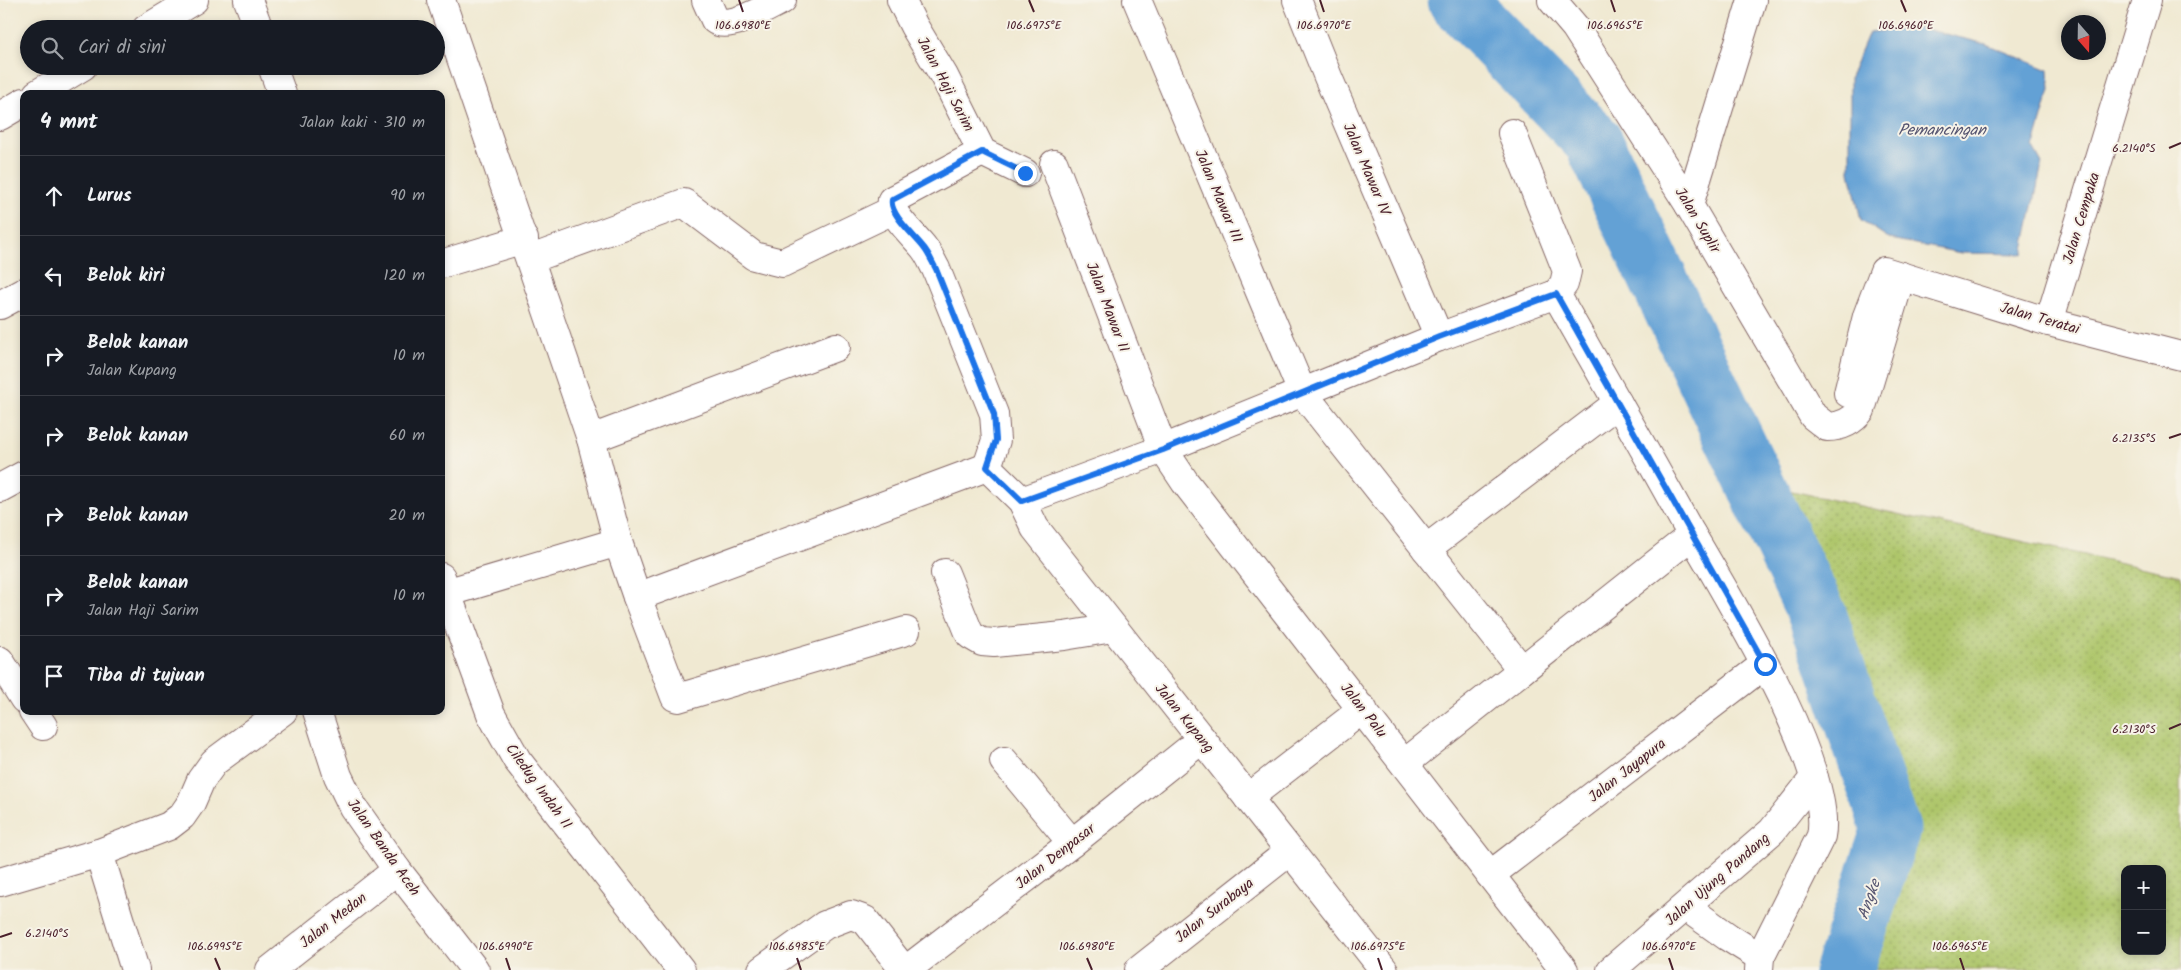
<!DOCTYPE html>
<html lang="id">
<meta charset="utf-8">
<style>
:root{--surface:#171b24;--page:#20242c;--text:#f1f3f6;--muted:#9ea1a6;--line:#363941}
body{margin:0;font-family:Kalam,sans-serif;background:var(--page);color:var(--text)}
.controls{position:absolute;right:15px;bottom:15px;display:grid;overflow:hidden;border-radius:10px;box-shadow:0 2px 8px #0003}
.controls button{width:45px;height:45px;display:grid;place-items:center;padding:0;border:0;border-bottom:1px solid var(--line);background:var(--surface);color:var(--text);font:25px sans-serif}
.compass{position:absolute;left:2061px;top:15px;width:45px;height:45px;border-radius:50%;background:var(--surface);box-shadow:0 2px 8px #0003;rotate:160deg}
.stop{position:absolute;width:15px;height:15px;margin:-11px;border:4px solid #1a73e8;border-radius:50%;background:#fff}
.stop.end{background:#1a73e8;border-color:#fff;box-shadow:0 1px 5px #0008}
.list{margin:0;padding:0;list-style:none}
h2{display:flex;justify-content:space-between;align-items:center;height:65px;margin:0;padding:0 20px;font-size:21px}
h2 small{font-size:16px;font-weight:400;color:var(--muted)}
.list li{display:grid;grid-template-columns:32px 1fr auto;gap:15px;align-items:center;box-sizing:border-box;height:80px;padding:0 20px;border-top:1px solid var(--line)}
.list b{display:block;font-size:19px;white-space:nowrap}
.list p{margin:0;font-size:16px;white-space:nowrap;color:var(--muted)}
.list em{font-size:16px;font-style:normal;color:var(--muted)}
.icon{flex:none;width:28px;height:28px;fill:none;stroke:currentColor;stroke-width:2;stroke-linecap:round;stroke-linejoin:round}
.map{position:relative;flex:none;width:2181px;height:970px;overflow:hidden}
.search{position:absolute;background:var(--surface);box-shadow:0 2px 8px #0003;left:20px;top:20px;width:425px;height:55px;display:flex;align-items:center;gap:12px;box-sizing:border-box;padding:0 18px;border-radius:28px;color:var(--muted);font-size:19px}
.panel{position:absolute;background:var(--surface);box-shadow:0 2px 8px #0003;left:20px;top:90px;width:425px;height:625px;border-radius:10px}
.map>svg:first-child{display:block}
.grass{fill:url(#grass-dots);stroke:#7c724b;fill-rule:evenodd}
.water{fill:#63a1d5;stroke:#566080}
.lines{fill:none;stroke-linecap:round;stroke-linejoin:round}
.river{stroke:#63a1d5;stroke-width:59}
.minor-casing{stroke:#846665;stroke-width:30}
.minor{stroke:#fff;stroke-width:28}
.route{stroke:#1a73e8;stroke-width:6}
.ticks{fill:none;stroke:#4a1f2b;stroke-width:2}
.labels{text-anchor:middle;stroke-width:4;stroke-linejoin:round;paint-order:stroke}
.street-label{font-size:15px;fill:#4a1f2b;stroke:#f7f3e8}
.water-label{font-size:16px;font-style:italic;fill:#54536f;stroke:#f7f3e8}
.ticks-label{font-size:12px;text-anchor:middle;fill:#4a1f2b;stroke:#f7f3e8;stroke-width:4;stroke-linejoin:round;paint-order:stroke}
</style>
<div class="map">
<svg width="2181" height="970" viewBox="0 0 2181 970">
<defs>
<pattern id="grass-dots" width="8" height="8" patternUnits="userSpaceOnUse" patternTransform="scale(1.25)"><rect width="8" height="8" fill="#aec66b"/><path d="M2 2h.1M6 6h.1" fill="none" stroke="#90a058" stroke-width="1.8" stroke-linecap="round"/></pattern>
</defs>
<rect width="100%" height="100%" fill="#f7f3e8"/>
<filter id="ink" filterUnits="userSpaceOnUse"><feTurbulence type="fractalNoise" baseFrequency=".02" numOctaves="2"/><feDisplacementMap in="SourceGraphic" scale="10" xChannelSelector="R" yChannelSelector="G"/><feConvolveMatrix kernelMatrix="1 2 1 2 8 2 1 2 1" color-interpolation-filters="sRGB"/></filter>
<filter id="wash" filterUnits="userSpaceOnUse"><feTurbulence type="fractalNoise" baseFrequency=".0096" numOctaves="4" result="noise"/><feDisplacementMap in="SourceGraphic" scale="20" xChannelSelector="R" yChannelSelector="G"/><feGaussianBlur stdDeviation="1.12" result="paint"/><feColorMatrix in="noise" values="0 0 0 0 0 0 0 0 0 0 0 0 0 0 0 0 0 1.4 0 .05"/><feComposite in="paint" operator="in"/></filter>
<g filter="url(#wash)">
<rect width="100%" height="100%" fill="#f0e9d2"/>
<path class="grass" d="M 1751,482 L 2181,576 L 2181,970 L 1860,970 L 1914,844 ZM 2125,869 L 2162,869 L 2162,951 L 2125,951 Z"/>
<polygon class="water" points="1921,28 1986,44 2049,70 2050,90 2033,148 2042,164 2023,254 1961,253 1890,239 1861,220 1850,172 1850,77 1869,32"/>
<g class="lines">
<polyline class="river" points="1457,0 1593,141 1817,614 1891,829 1844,970"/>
</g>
</g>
<g filter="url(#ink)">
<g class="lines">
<g class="minor-casing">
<g id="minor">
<polyline points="248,0 259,29"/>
<polyline points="441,0 591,439 618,542 637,597 675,697 678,698 906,631"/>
<path d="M 706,0 L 715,20 C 728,31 768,7 782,0"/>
<polyline points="901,0 914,26 944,76 982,152 1025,173"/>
<polyline points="1137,0 1302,392 1522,670"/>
<polyline points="1297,0 1328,77 1439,337"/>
<path d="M 1552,0 L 1575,27 L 1689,205 L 1813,416 L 1827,427 C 1841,427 1853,421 1861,410 L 1901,276"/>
<polyline points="146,29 194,0"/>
<polyline points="272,66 282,94"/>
<polyline points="37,94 83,66"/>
<polyline points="0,116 24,102"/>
<path d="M 1512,133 L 1567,271 L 1564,284 L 1556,294 C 1599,370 1642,445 1684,521 C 1721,586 1835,767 1821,836 L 1760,957 L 1759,970"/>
<path d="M 982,152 L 892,200 C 889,214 916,237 924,248 C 929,254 932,262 936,269 L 994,414 L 996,440 L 987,467"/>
<polyline points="1054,164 1163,449 1185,482 1564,970"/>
<polyline points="1689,205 1752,0"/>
<polyline points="531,259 684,203 754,256 782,263 893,210"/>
<polyline points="441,264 524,239"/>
<polyline points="0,305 24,292"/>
<polyline points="2049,322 2147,0"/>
<polyline points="1848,393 1867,316 1884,271 2049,322 2181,356"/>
<polyline points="591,439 836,347"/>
<polyline points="987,467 1022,501 1035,528 1384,970"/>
<polyline points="0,488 24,475"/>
<polyline points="1022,501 1163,449 1439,337 1556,294"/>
<polyline points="1426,549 1618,403"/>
<polyline points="945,573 970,635 982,642 994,643 1064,636 1113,628"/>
<polyline points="441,577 491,714 517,760 681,970"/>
<polyline points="446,593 618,542"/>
<polyline points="637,597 987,467"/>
<polyline points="0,661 24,699"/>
<polyline points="33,711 43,726"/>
<polyline points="317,711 338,776 353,807 397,870 475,970"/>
<polyline points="1004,761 1072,843"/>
<polyline points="1405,763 1692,535"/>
<polyline points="1248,798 1363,709"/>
<polyline points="99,853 135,970"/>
<polyline points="1490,875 1765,664"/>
<polyline points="0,882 99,853 169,826 182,816 191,803 201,780 214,762 283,711"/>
<polyline points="1686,907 1728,937 1760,957"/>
<polyline points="270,970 397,870"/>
<polyline points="762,970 825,925 851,915 865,920 904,970"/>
<polyline points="906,970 1072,843 1202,739"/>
<polyline points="1139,970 1290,851"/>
<polyline points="1611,970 1772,831 1814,778"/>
</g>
</g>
<use href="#minor" class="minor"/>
</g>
</g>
<g class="lines" filter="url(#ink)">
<path class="route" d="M 1025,173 L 982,152 L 892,200 C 889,214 916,237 924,248 C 929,254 932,262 936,269 L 994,414 L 996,440 L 987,467 L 1022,501 L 1163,450 L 1439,337 L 1556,294 L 1765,664"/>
</g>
<path class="ticks" d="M 739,0 L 743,12M 1029,0 L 1034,12M 1320,0 L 1324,12M 1611,0 L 1615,12M 1901,0 L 1906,12M 2169,148 L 2181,143M 2169,438 L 2181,434M 2169,729 L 2181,724M 0,937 L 12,933M 215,958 L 220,970M 506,958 L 510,970M 797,958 L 801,970M 1087,958 L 1092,970M 1378,958 L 1382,970M 1669,958 L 1673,970M 1960,958 L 1964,970"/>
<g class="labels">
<g class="street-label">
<text transform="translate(946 84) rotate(62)" y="5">Jalan Haji Sarim</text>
<text transform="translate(1367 169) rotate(67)" y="5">Jalan Mawar IV</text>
<text transform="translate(1219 196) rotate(67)" y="5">Jalan Mawar III</text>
<text transform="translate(2081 218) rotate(-73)" y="5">Jalan Cempaka</text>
<text transform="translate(1698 220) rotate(59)" y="5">Jalan Suplir</text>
<text transform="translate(1108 307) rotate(69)" y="5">Jalan Mawar II</text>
<text transform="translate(2040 318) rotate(16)" y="5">Jalan Teratai</text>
<text transform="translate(1364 710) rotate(52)" y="5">Jalan Palu</text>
<text transform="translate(1185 718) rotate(51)" y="5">Jalan Kupang</text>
<text transform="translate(1627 770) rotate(-38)" y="5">Jalan Jayapura</text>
<text transform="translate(539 786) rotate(54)" y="5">Ciledug Indah II</text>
<text transform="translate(384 847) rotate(55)" y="5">Jalan Banda Aceh</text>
<text transform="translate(1055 856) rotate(-38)" y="5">Jalan Denpasar</text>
<text transform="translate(1717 879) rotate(-41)" y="5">Jalan Ujung Pandang</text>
<text transform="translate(1214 910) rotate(-38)" y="5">Jalan Surabaya</text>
<text transform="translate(333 920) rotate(-38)" y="5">Jalan Medan</text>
</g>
<g class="water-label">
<text x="1942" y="135">Pemancingan</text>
<text transform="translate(1868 899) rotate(-71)" y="6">Angke</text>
</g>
</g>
<g class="ticks-label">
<text x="743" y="29">106.6980°E</text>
<text x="1324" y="29">106.6970°E</text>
<text x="1615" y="29">106.6965°E</text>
<text x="1906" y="29">106.6960°E</text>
<text x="1034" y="29">106.6975°E</text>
<text x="2134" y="152">6.2140°S</text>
<text x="2134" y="442">6.2135°S</text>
<text x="2134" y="733">6.2130°S</text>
<text x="47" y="937">6.2140°S</text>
<text x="215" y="950">106.6995°E</text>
<text x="506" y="950">106.6990°E</text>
<text x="797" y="950">106.6985°E</text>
<text x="1087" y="950">106.6980°E</text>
<text x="1378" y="950">106.6975°E</text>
<text x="1669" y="950">106.6970°E</text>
<text x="1960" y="950">106.6965°E</text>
</g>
</svg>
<div class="controls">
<button>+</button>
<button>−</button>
</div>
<svg class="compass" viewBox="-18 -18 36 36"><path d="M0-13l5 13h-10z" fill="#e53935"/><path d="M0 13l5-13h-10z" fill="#9ea1a6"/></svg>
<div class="stop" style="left:1765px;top:664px"></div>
<div class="stop end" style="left:1025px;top:173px"></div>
<div class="search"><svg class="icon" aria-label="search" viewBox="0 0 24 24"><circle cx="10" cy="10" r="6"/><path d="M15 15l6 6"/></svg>Cari di sini</div>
<section class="panel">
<h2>4 mnt<small>Jalan kaki · 310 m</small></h2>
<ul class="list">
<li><svg class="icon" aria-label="ahead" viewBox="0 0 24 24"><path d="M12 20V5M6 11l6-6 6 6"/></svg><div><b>Lurus</b></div><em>90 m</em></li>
<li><svg class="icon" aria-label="left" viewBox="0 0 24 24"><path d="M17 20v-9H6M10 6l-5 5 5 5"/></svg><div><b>Belok kiri</b></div><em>120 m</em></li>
<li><svg class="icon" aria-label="right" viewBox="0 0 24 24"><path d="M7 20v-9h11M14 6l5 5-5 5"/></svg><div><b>Belok kanan</b><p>Jalan Kupang</p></div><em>10 m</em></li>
<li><svg class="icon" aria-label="right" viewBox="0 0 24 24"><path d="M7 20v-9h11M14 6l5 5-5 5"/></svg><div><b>Belok kanan</b></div><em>60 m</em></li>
<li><svg class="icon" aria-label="right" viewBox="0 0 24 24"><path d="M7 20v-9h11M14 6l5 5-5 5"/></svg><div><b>Belok kanan</b></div><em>20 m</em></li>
<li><svg class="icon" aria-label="right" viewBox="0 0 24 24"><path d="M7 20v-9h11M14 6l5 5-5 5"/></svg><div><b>Belok kanan</b><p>Jalan Haji Sarim</p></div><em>10 m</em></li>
<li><svg class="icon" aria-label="arrive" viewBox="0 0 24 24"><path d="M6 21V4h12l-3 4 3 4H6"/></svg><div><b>Tiba di tujuan</b></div></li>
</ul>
</section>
</div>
